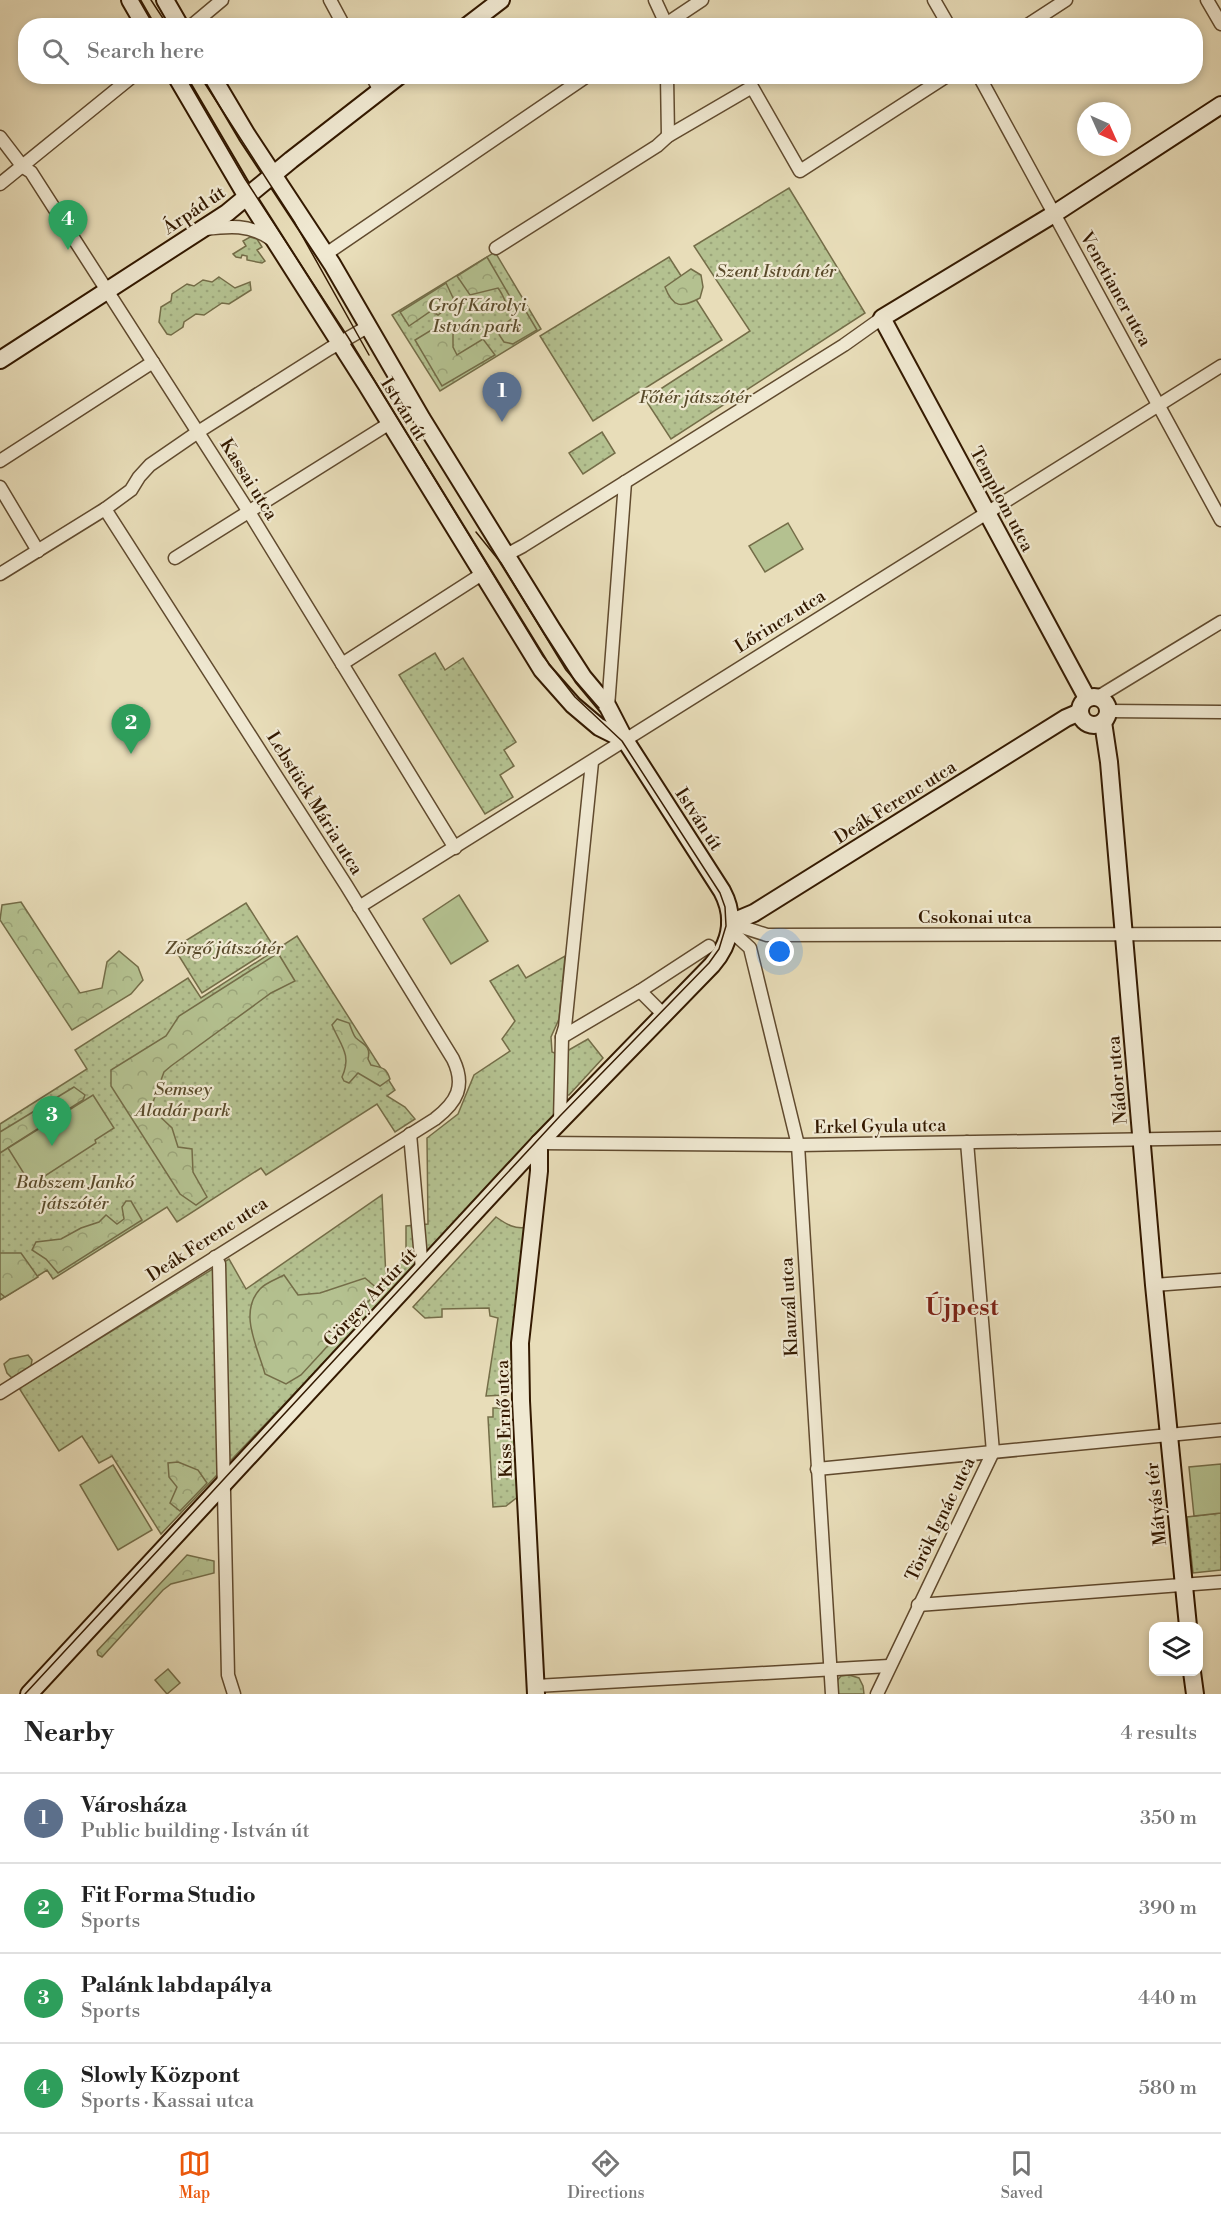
<!DOCTYPE html>
<meta charset="utf-8">
<style>
:root{--surface:#fff;--page:#f6f6f6;--text:#222;--muted:#767676;--line:#e0e0e0;--accent:#ea580c}
body{margin:0;font-family:"Libre Bodoni",serif;background:var(--page);color:var(--text)}
.controls{position:absolute;right:18px;bottom:18px;display:grid;overflow:hidden;border-radius:12px;box-shadow:0 3px 9px #0003}
.controls button{width:54px;height:54px;display:grid;place-items:center;padding:0;border:0;border-bottom:2px solid var(--line);background:var(--surface);color:var(--text);font:30px sans-serif}
.compass{position:absolute;left:1077px;top:102px;width:54px;height:54px;border-radius:50%;background:var(--surface);box-shadow:0 3px 9px #0003;rotate:135deg}
.you{position:absolute;left:780px;top:952px;width:21px;height:21px;margin:-15px;border:4px solid #fff;border-radius:50%;background:#1a73e8;box-shadow:0 0 0 9px #1a73e833}
.badge{display:grid;place-items:center;width:39px;height:39px;border-radius:50%;background:var(--accent);color:#fff;font-size:20px;font-weight:700}
.pin{position:absolute;translate:-50% -50px;filter:drop-shadow(0 2px 3px #0008)}
.pin::after{content:'';position:absolute;top:32px;width:21px;height:18px;background:inherit;clip-path:polygon(0 0,100% 0,50% 100%)}
.list{margin:0;padding:0;list-style:none}
h2{display:flex;justify-content:space-between;align-items:center;height:78px;margin:0;padding:0 24px;font-size:26px}
h2 small{font-size:20px;font-weight:400;color:var(--muted)}
.list li{display:grid;grid-template-columns:39px 1fr auto;gap:18px;align-items:center;box-sizing:border-box;height:90px;padding:0 24px;border-top:2px solid var(--line)}
.list b{display:block;font-size:22px;white-space:nowrap}
.list p{margin:0;font-size:20px;white-space:nowrap;color:var(--muted)}
.list em{font-size:20px;font-style:normal;color:var(--muted)}
.icon{flex:none;width:33px;height:33px;fill:none;stroke:currentColor;stroke-width:2;stroke-linecap:round;stroke-linejoin:round}
.map{position:relative;flex:none;width:1221px;height:1694px;overflow:hidden}
.search{position:absolute;background:var(--surface);box-shadow:0 3px 9px #0003;left:18px;right:18px;top:18px;height:66px;display:flex;align-items:center;gap:15px;box-sizing:border-box;padding:0 21px;border-radius:24px;color:var(--muted);font-size:22px}
.sheet{height:438px;background:var(--surface)}
nav{display:flex;justify-content:space-around;align-items:center;box-sizing:border-box;height:84px;border-top:2px solid var(--line);background:var(--surface);font-size:16px;color:var(--muted)}
nav a{display:grid;justify-items:center;gap:3px}
nav .on{color:var(--accent)}
.map>svg:first-child{display:block}
.grass{fill:url(#grass-dots);stroke:#746d48;stroke-width:1.5}
.forest{fill:url(#forest-crowns);stroke:#746d48;stroke-width:1.5}
.garden{fill:#b4c190;stroke:#746d48;stroke-width:1.5}
.lines{fill:none;stroke-linecap:round;stroke-linejoin:round}
.street-casing{stroke:#604a2e;stroke-width:15}
.secondary-casing{stroke:#331900;stroke-width:20}
.street{stroke:#f0e9d2;stroke-width:12}
.secondary{stroke:#f0e9d2;stroke-width:16}
.tram{stroke:#331900;stroke-width:1.5}
.labels{text-anchor:middle;stroke-width:4.5;stroke-linejoin:round;paint-order:stroke}
.street-label{font-size:18px;fill:#331900;stroke:#f0e9d2}
.park-label{font-size:18px;font-style:italic;fill:#5a4b2b;stroke:#f0e9d2}
.district-label{font-size:24px;font-weight:bold;fill:#7a1f14;stroke:#f0e9d2}
</style>
<div class="map">
<svg width="1221" height="1694" viewBox="0 0 1221 1694">
<defs>
<pattern id="grass-dots" width="8" height="8" patternUnits="userSpaceOnUse" patternTransform="scale(1.5)"><rect width="8" height="8" fill="#b4c190"/><path d="M2 2h.1M6 6h.1" fill="none" stroke="#9ba57a" stroke-width="1.8" stroke-linecap="round"/></pattern>
<pattern id="forest-crowns" width="20" height="18" patternUnits="userSpaceOnUse" patternTransform="scale(1.5)"><rect width="20" height="18" fill="#b4c190"/><path d="M2 6a3 3 0 1 1 6 0M12 15a3 3 0 1 1 6 0" fill="none" stroke="#9ba57a"/></pattern>
</defs>
<rect width="100%" height="100%" fill="#e8ddb9"/>
<filter id="stains"><feTurbulence type="fractalNoise" baseFrequency=".00333" numOctaves="4"/><feColorMatrix values="0 0 0 0 .2 0 0 0 0 .09 0 0 0 0 .02 0 0 0 .5 -.17"/></filter>
<radialGradient id="worn" r=".72"><stop offset=".6" stop-color="#630" stop-opacity="0"/><stop offset="1" stop-color="#630" stop-opacity=".3"/></radialGradient>
<g class="grass">
<polygon points="789,188 865,313 671,439 645,399 750,331 694,246"/>
<polygon points="250,237 257,239 262,247 257,250 265,261 262,263 247,260 247,256 242,255 241,258 236,257 233,254 246,246 243,241"/>
<polygon points="495,252 541,329 440,391 392,315"/>
<polygon points="669,257 722,340 593,421 540,336"/>
<polygon points="219,277 235,288 250,282 251,290 229,304 222,303 204,315 196,314 184,322 183,327 171,335 167,334 159,322 161,307 171,301 172,294 187,284 194,286 203,280 212,282"/>
<polygon points="602,432 615,453 583,474 569,453"/>
<polygon points="435,653 445,670 463,658 516,742 504,750 514,766 500,775 513,797 485,814 399,675"/>
<polygon points="246,903 274,947 202,993 174,948"/>
<polygon points="297,936 395,1090 387,1096 405,1107 415,1119 395,1132 377,1104 266,1175 261,1168 177,1222 167,1207 53,1279 47,1270 0,1300 0,1124 87,1069 75,1050 188,978 201,998"/>
<polygon points="565,956 559,1019 551,1037 552,1052 557,1054 557,1117 161,1534 112,1456 99,1463 82,1436 59,1451 19,1388 229,1259 246,1289 382,1195 386,1278 406,1257 406,1226 428,1224 427,1138 458,1114 474,1075 510,1051 502,1039 515,1021 490,981 518,965 526,978"/>
<polygon points="588,1039 603,1058 569,1095 564,1095 567,1051"/>
<path d="M 496,1217 C 506,1224 515,1230 528,1227 L 513,1388 L 506,1395 L 486,1396 L 498,1318 L 490,1316 L 489,1308 L 442,1309 L 442,1317 L 425,1318 L 413,1307 Z"/>
<path d="M 493,1408 C 502,1408 511,1407 515,1417 L 519,1496 L 506,1506 L 493,1507 L 488,1417 L 493,1417 Z"/>
<polygon points="1221,1513 1221,1570 1193,1573 1187,1517"/>
<polygon points="849,1675 859,1678 863,1686 864,1694 837,1694 836,1682 841,1676"/>
</g>
<g class="forest">
<path d="M 487,257 L 513,302 L 521,303 L 537,330 L 513,344 L 504,342 L 496,330 L 513,318 C 507,308 505,297 498,288 L 470,295 L 457,276 Z"/>
<path d="M 691,269 L 701,275 L 703,287 L 700,298 C 681,308 673,308 665,287 Z"/>
<polygon points="446,283 455,302 438,315 431,311 409,326 400,312"/>
<polygon points="433,329 453,331 453,347 457,355 483,339 495,355 442,386 415,340"/>
<polygon points="21,902 80,993 102,988 107,962 119,951 138,967 143,980 131,994 72,1030 0,920 2,905"/>
<polygon points="278,953 295,981 271,993 171,1066 164,1072 153,1102 154,1111 172,1128 178,1147 192,1149 193,1172 207,1197 196,1205 180,1194 111,1086 111,1070 166,1036 179,1016"/>
<path d="M 337,1019 L 349,1023 C 351,1027 353,1035 356,1038 C 364,1045 371,1046 368,1059 L 371,1065 C 382,1068 386,1067 390,1079 L 380,1086 L 358,1073 L 349,1083 L 344,1081 L 342,1077 C 352,1055 341,1046 332,1025 Z"/>
<polygon points="74,1087 85,1095 83,1100 0,1153 0,1132"/>
<polygon points="126,1201 131,1201 142,1220 58,1273 46,1259 32,1250 36,1242 61,1239 81,1228 99,1222 106,1215 117,1224 124,1219 122,1207"/>
<polygon points="0,1253 21,1253 38,1277 5,1297 0,1293"/>
<path d="M 284,1275 L 298,1295 L 320,1293 L 365,1278 L 379,1290 L 301,1375 L 286,1384 L 265,1374 C 258,1348 238,1313 260,1289 C 265,1283 277,1279 284,1275 Z"/>
<polygon points="28,1355 32,1360 31,1366 12,1378 7,1373 4,1364 10,1359"/>
<polygon points="178,1462 198,1470 207,1483 180,1511 170,1503 177,1487 169,1477 168,1463"/>
<polygon points="187,1555 214,1561 214,1573 171,1584 163,1590 102,1657 98,1655 97,1651"/>
</g>
<g class="garden">
<polygon points="788,523 803,549 765,572 749,546"/>
<polygon points="459,895 488,941 451,964 423,919"/>
<polygon points="93,1095 114,1128 95,1140 96,1143 31,1185 8,1148"/>
<polygon points="1221,1464 1221,1513 1194,1516 1189,1467"/>
<polygon points="113,1465 152,1530 118,1550 80,1485"/>
<polygon points="168,1669 180,1683 167,1694 155,1680"/>
</g>
<g class="lines">
<g class="street-casing">
<g id="street">
<polyline points="330,0 344,26"/>
<polyline points="655,0 667,26"/>
<polyline points="934,0 949,26"/>
<polyline points="1207,0 1221,24"/>
<polyline points="191,26 222,0"/>
<polyline points="663,26 702,0"/>
<polyline points="1026,26 1066,0"/>
<polyline points="372,76 380,91"/>
<polyline points="667,76 668,136"/>
<polyline points="979,76 1221,520"/>
<polyline points="0,137 23,167 31,172 249,512 455,848"/>
<polyline points="0,184 133,76"/>
<path d="M 205,229 C 229,226 250,224 271,239"/>
<polyline points="496,248 657,146 668,136 752,87 800,171 947,76"/>
<polyline points="326,254 587,76"/>
<polyline points="0,461 153,362"/>
<polyline points="0,487 38,551"/>
<polyline points="506,555 523,546 844,345 882,318"/>
<polyline points="175,558 390,423"/>
<polyline points="0,574 105,509 131,490 139,477 150,465 198,432 329,349 369,326"/>
<polyline points="342,664 482,574"/>
<polyline points="1098,697 1221,622"/>
<polyline points="608,707 625,482"/>
<polyline points="1108,711 1221,712"/>
<polyline points="359,907 1221,366"/>
<polyline points="730,923 767,935 1221,934"/>
<polyline points="730,930 750,948 798,1145 832,1694"/>
<polyline points="640,991 663,1014"/>
<polyline points="562,1037 640,991 709,946"/>
<polyline points="560,1121 562,1037 565,1027 592,762"/>
<polyline points="410,1134 422,1270"/>
<polyline points="539,1143 798,1145 1221,1138"/>
<polyline points="215,1257 219,1264 228,1675 234,1694"/>
<polyline points="1154,1285 1221,1280"/>
<path d="M 0,1393 L 435,1119 C 457,1102 466,1086 453,1059 L 346,885 L 105,509"/>
<polyline points="817,1469 1221,1430"/>
<polyline points="918,1605 1221,1582"/>
<polyline points="536,1686 889,1666"/>
<polyline points="877,1694 993,1452 967,1142"/>
</g>
</g>
<g class="secondary-casing">
<g id="secondary">
<polyline points="130,0 145,26"/>
<polyline points="165,0 180,26"/>
<polyline points="467,26 501,0"/>
<polyline points="176,76 247,197 366,384 542,670 573,705 599,727 625,740"/>
<polyline points="0,360 227,213 291,160 399,76"/>
<circle cx="1094" cy="711" r="14"/>
<polyline points="1087,698 882,318 1054,214 1221,105"/>
<polyline points="1103,722 1109,762 1154,1285 1188,1626"/>
<polyline points="730,923 754,913 1066,718 1080,712"/>
<polyline points="1192,1672 1195,1694"/>
<path d="M 29,1694 L 539,1143 L 712,965 C 731,943 736,917 722,891 L 625,740 L 608,707 L 583,677 L 552,629 L 422,419 L 332,264 L 247,135 L 212,76"/>
<polyline points="536,1694 521,1401 520,1343 539,1171 539,1143"/>
</g>
</g>
<use href="#street" class="street"/>
<use href="#secondary" class="secondary"/>
<g class="tram">
<polyline points="139,0 154,26"/>
<polyline points="151,0 168,26"/>
<polyline points="200,76 295,223 369,355"/>
<polyline points="476,532 501,563 566,670 599,708"/>
<polyline points="25,1694 560,1116 709,963 719,949 726,926 725,907 720,893 622,741 575,697 543,656 348,337 245,179 185,76"/>
</g>
</g>
<g class="labels">
<g class="street-label">
<text transform="translate(194 210) rotate(-34)" y="6">Árpád út</text>
<text transform="translate(1116 289) rotate(61)" y="6">Venetianer utca</text>
<text transform="translate(404 409) rotate(58)" y="6">István út</text>
<text transform="translate(249 479) rotate(58)" y="6">Kassai utca</text>
<text transform="translate(1002 499) rotate(62)" y="6">Templom utca</text>
<text transform="translate(780 621) rotate(-32)" y="6">Lőrincz utca</text>
<text transform="translate(895 802) rotate(-32)" y="6">Deák Ferenc utca</text>
<text transform="translate(315 803) rotate(58)" y="6">Lebstück Mária utca</text>
<text transform="translate(699 819) rotate(57)" y="6">István út</text>
<text x="975" y="923">Csokonai utca</text>
<text transform="translate(1117 1080) rotate(-95)" y="6">Nádor utca</text>
<text transform="translate(880 1126) rotate(-1)" y="6">Erkel Gyula utca</text>
<text transform="translate(207 1239) rotate(-33)" y="6">Deák Ferenc utca</text>
<text transform="translate(370 1297) rotate(-47)" y="6">Görgey Artúr út</text>
<text transform="translate(789 1307) rotate(-93)" y="6">Klauzál utca</text>
<text transform="translate(504 1419) rotate(-92)" y="6">Kiss Ernő utca</text>
<text transform="translate(1156 1504) rotate(-96)" y="6">Mátyás tér</text>
<text transform="translate(940 1519) rotate(-64)" y="6">Török Ignác utca</text>
</g>
<g class="park-label">
<text x="776" y="277">Szent István tér</text>
<text x="477" y="311">Gróf Károlyi<tspan x="477" dy="21">István park</tspan></text>
<text x="695" y="403">Főtér játszótér</text>
<text x="224" y="954">Zörgő játszótér</text>
<text x="183" y="1095">Semsey<tspan x="183" dy="21">Aladár park</tspan></text>
<text x="75" y="1188">Babszem Jankó<tspan x="75" dy="21">játszótér</tspan></text>
</g>
<g class="district-label">
<text x="962" y="1315">Újpest</text>
</g>
</g>
<rect width="100%" height="100%" filter="url(#stains)"/>
<rect width="100%" height="100%" fill="url(#worn)"/>
</svg>
<div class="controls">
<button><svg class="icon" aria-label="layers" viewBox="0 0 24 24"><path d="M12 4l9 5-9 5-9-5zM3 14l9 5 9-5"/></svg></button>
</div>
<svg class="compass" viewBox="-18 -18 36 36"><path d="M0-13l5 13h-10z" fill="#e53935"/><path d="M0 13l5-13h-10z" fill="#767676"/></svg>
<div class="you"></div>
<div class="pin badge" style="left:502px;top:422px;background:#5c6f8a">1</div>
<div class="pin badge" style="left:131px;top:754px;background:#2e9e5b">2</div>
<div class="pin badge" style="left:52px;top:1146px;background:#2e9e5b">3</div>
<div class="pin badge" style="left:68px;top:250px;background:#2e9e5b">4</div>
<div class="search"><svg class="icon" aria-label="search" viewBox="0 0 24 24"><circle cx="10" cy="10" r="6"/><path d="M15 15l6 6"/></svg>Search here</div>
</div>
<section class="sheet">
<h2>Nearby<small>4 results</small></h2>
<ul class="list">
<li><span class="badge" style="background:#5c6f8a">1</span><div><b>Városháza</b><p>Public building · István út</p></div><em>350 m</em></li>
<li><span class="badge" style="background:#2e9e5b">2</span><div><b>Fit Forma Studio</b><p>Sports</p></div><em>390 m</em></li>
<li><span class="badge" style="background:#2e9e5b">3</span><div><b>Palánk labdapálya</b><p>Sports</p></div><em>440 m</em></li>
<li><span class="badge" style="background:#2e9e5b">4</span><div><b>Slowly Központ</b><p>Sports · Kassai utca</p></div><em>580 m</em></li>
</ul>
</section>
<nav>
<a class="on"><svg class="icon" aria-label="map" viewBox="0 0 24 24"><path d="M3 6l6-2 6 2 6-2v14l-6 2-6-2-6 2zM9 4v14M15 6v14"/></svg>Map</a>
<a><svg class="icon" aria-label="directions" viewBox="0 0 24 24"><path d="M12 3l9 9-9 9-9-9zM9 14v-3h6M13 9l2 2-2 2"/></svg>Directions</a>
<a><svg class="icon" aria-label="saved" viewBox="0 0 24 24"><path d="M7 4h10v16l-5-4-5 4z"/></svg>Saved</a>
</nav>
